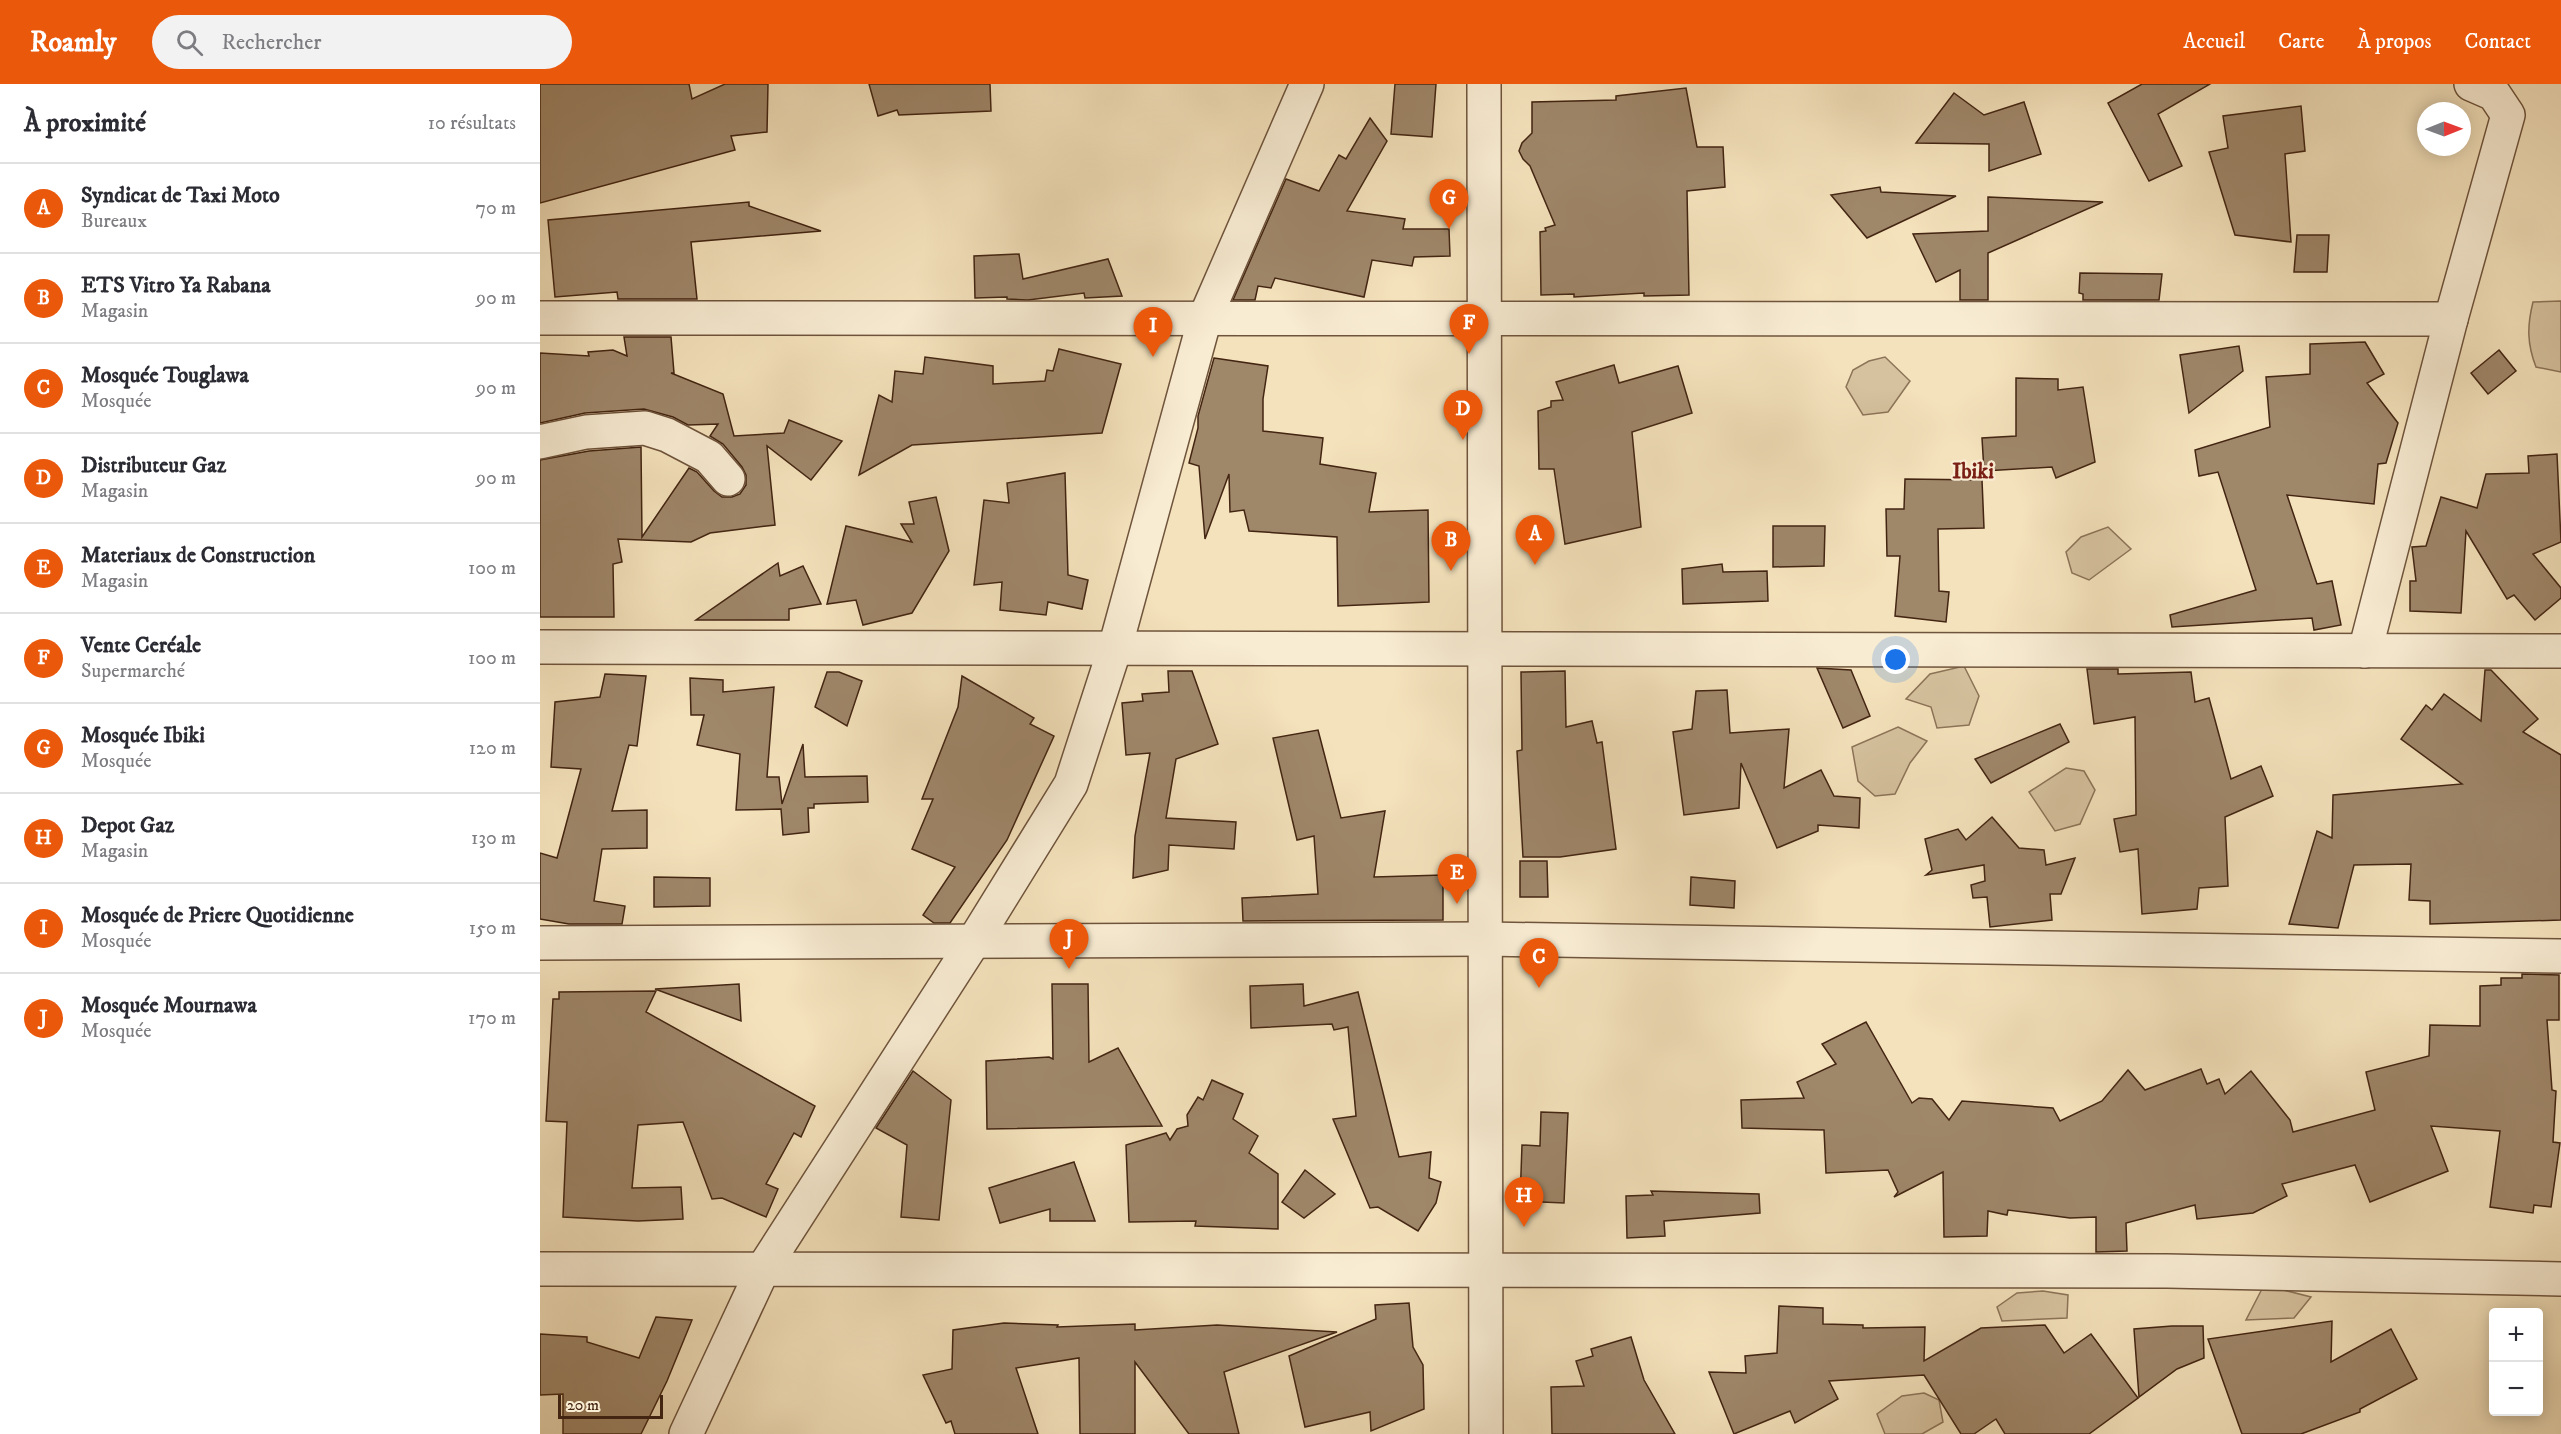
<!DOCTYPE html>
<html lang="fr">
<meta charset="utf-8">
<style>
:root{--surface:#fff;--page:#f2f2f3;--text:#2b2b33;--muted:#7c7c81;--line:#e1e1e2;--accent:#ea580c}
body{margin:0;font-family:"IM FELL DW Pica",serif;background:var(--page);color:var(--text)}
.controls{position:absolute;right:18px;bottom:18px;display:grid;overflow:hidden;border-radius:6px;box-shadow:0 3px 15px #0003}
.controls button{width:54px;height:54px;display:grid;place-items:center;padding:0;border:0;border-bottom:2px solid var(--line);background:var(--surface);color:var(--text);font:30px sans-serif}
.compass{position:absolute;left:1877px;top:18px;width:54px;height:54px;border-radius:50%;background:var(--surface);box-shadow:0 3px 15px #0003;rotate:89deg}
.scale{position:absolute;left:18px;bottom:15px;width:105px;box-sizing:border-box;padding-left:6px;border:3px solid #432512;border-top:0;font-size:16px;line-height:21px;white-space:nowrap;color:#432512;-webkit-text-stroke:4px #f8ecd3;paint-order:stroke}
.you{position:absolute;left:1356px;top:576px;width:21px;height:21px;margin:-15px;border:4px solid #fff;border-radius:50%;background:#1a73e8;box-shadow:0 0 0 9px #1a73e833}
.badge{display:grid;place-items:center;width:39px;height:39px;border-radius:50%;background:var(--accent);color:#fff;font-size:20px;font-weight:700}
.pin{position:absolute;translate:-50% -50px;filter:drop-shadow(0 2px 3px #0008)}
.pin::after{content:'';position:absolute;top:32px;width:21px;height:18px;background:inherit;clip-path:polygon(0 0,100% 0,50% 100%)}
.list{margin:0;padding:0;list-style:none}
h2{display:flex;justify-content:space-between;align-items:center;height:78px;margin:0;padding:0 24px;font-size:26px}
h2 small{font-size:20px;font-weight:400;color:var(--muted)}
.list li{display:grid;grid-template-columns:39px 1fr auto;gap:18px;align-items:center;box-sizing:border-box;height:90px;padding:0 24px;border-top:2px solid var(--line)}
.list b{display:block;font-size:22px;white-space:nowrap}
.list p{margin:0;font-size:20px;white-space:nowrap;color:var(--muted)}
.list em{font-size:20px;font-style:normal;color:var(--muted)}
.icon{flex:none;width:33px;height:33px;fill:none;stroke:currentColor;stroke-width:2;stroke-linecap:round;stroke-linejoin:round}
.map{position:relative;flex:none;width:2021px;height:1350px;overflow:hidden}
header{display:flex;align-items:center;gap:36px;box-sizing:border-box;height:84px;padding:0 30px;background:var(--accent);color:#fff}
header strong{font-size:28px}
nav{display:flex;gap:33px;margin-inline-start:auto;font-size:21px}
.search{width:420px;height:54px;background:var(--page);display:flex;align-items:center;gap:15px;box-sizing:border-box;padding:0 21px;border-radius:33px;color:var(--muted);font-size:22px}
main{display:flex}
aside{flex:1;background:var(--surface)}
.map>svg:first-child{display:block}
.green{fill:#d6c29f;stroke:#8c7458;stroke-width:1.5}
.building{fill:#9f876a;stroke:#432512;stroke-width:1.5}
.lines{fill:none;stroke-linecap:round;stroke-linejoin:round}
.minor-casing{stroke:#6f543c;stroke-width:36}
.minor{stroke:#f8ecd3;stroke-width:33}
.labels{text-anchor:middle;stroke-width:4.5;stroke-linejoin:round;paint-order:stroke}
.neighbourhood-label{font-size:22px;font-weight:bold;fill:#7a1f14;stroke:#f8ecd3}
</style>
<header>
<strong>Roamly</strong>
<div class="search"><svg class="icon" aria-label="search" viewBox="0 0 24 24"><circle cx="10" cy="10" r="6"/><path d="M15 15l6 6"/></svg>Rechercher</div>
<nav><a>Accueil</a><a>Carte</a><a>À propos</a><a>Contact</a></nav>
</header>
<main>
<aside>
<h2>À proximité<small>10 résultats</small></h2>
<ul class="list">
<li><span class="badge">A</span><div><b>Syndicat de Taxi Moto</b><p>Bureaux</p></div><em>70 m</em></li>
<li><span class="badge">B</span><div><b>ETS Vitro Ya Rabana</b><p>Magasin</p></div><em>90 m</em></li>
<li><span class="badge">C</span><div><b>Mosquée Touglawa</b><p>Mosquée</p></div><em>90 m</em></li>
<li><span class="badge">D</span><div><b>Distributeur Gaz</b><p>Magasin</p></div><em>90 m</em></li>
<li><span class="badge">E</span><div><b>Materiaux de Construction</b><p>Magasin</p></div><em>100 m</em></li>
<li><span class="badge">F</span><div><b>Vente Ceréale</b><p>Supermarché</p></div><em>100 m</em></li>
<li><span class="badge">G</span><div><b>Mosquée Ibiki</b><p>Mosquée</p></div><em>120 m</em></li>
<li><span class="badge">H</span><div><b>Depot Gaz</b><p>Magasin</p></div><em>130 m</em></li>
<li><span class="badge">I</span><div><b>Mosquée de Priere Quotidienne</b><p>Mosquée</p></div><em>150 m</em></li>
<li><span class="badge">J</span><div><b>Mosquée Mournawa</b><p>Mosquée</p></div><em>170 m</em></li>
</ul>
</aside>
<div class="map">
<svg width="2021" height="1350" viewBox="0 0 2021 1350">
<rect width="100%" height="100%" fill="#f4e2bc"/>
<filter id="stains"><feTurbulence type="fractalNoise" baseFrequency=".00333" numOctaves="4"/><feColorMatrix values="0 0 0 0 .2 0 0 0 0 .09 0 0 0 0 .02 0 0 0 .5 -.17"/></filter>
<radialGradient id="worn" r=".72"><stop offset=".6" stop-color="#630" stop-opacity="0"/><stop offset="1" stop-color="#630" stop-opacity=".3"/></radialGradient>
<g class="green">
<path d="M 2021,217 L 2021,288 L 1996,283 C 1987,260 1987,242 1993,218 Z"/>
<polygon points="1345,273 1370,297 1348,328 1323,331 1306,303 1313,286 1329,277"/>
<polygon points="1568,443 1591,465 1549,496 1532,489 1526,468 1541,453"/>
<polygon points="1424,582 1439,612 1429,641 1397,644 1391,623 1366,615 1390,590"/>
<polygon points="1358,643 1387,657 1370,679 1355,710 1335,712 1318,697 1312,663"/>
<polygon points="1526,684 1544,687 1555,706 1540,740 1515,747 1489,708"/>
<polygon points="1724,1201 1771,1213 1754,1234 1706,1236"/>
<polygon points="1503,1207 1528,1211 1527,1234 1462,1237 1457,1223 1477,1209"/>
<polygon points="1384,1309 1399,1316 1403,1338 1382,1350 1345,1350 1337,1330 1362,1312"/>
</g>
<g class="building">
<polygon points="0,0 149,0 152,15 185,0 228,0 227,48 191,52 195,66 0,119"/>
<polygon points="329,0 450,0 451,27 359,31 357,26 338,32"/>
<polygon points="855,0 896,0 892,53 851,50"/>
<polygon points="1602,0 1670,0 1618,30 1642,82 1609,97 1568,19"/>
<polygon points="1146,4 1157,63 1183,63 1185,103 1147,107 1149,211 1104,212 1104,209 1034,213 1034,210 1001,211 1000,148 1006,147 1005,144 1015,141 990,82 983,75 979,67 982,59 992,49 992,18 1076,16 1076,12"/>
<polygon points="1414,9 1444,31 1484,18 1501,70 1449,87 1449,60 1376,59"/>
<polygon points="1761,22 1765,67 1745,70 1751,158 1695,151 1669,68 1688,64 1683,32"/>
<polygon points="830,34 847,57 807,127 865,135 863,145 909,145 910,172 874,173 872,182 832,176 824,213 735,194 731,204 718,202 715,216 693,216 746,95 779,107 799,71 806,75"/>
<polygon points="1340,103 1341,108 1416,112 1327,154 1291,111"/>
<polygon points="1448,113 1563,118 1448,169 1448,216 1420,216 1420,186 1396,198 1373,150 1448,147"/>
<polygon points="209,118 209,122 281,147 151,158 157,215 78,215 77,208 15,213 8,136"/>
<polygon points="1757,151 1789,151 1787,188 1754,188"/>
<polygon points="479,170 483,195 568,175 582,212 545,214 544,209 488,216 467,215 467,213 435,214 434,172"/>
<polygon points="1540,189 1622,190 1619,216 1543,216 1543,210 1539,209"/>
<polygon points="84,253 131,253 134,289 131,289 183,310 194,352 244,349 249,336 302,357 271,396 227,362 235,441 170,449 151,458 78,455 82,478 73,480 74,533 0,533 0,376 49,367 101,363 102,453 149,384 157,388 174,407 182,413 192,413 200,410 206,401 206,391 202,383 183,360 170,352 178,340 148,341 133,333 104,325 45,329 0,339 0,269 49,272 48,268 73,266 87,272"/>
<polygon points="1825,258 1844,290 1827,299 1858,339 1846,379 1838,380 1834,420 1747,411 1777,500 1792,497 1801,541 1774,546 1772,534 1632,543 1630,531 1716,506 1678,388 1659,392 1655,366 1730,343 1726,293 1770,290 1770,260"/>
<polygon points="1699,262 1703,287 1649,329 1640,271"/>
<polygon points="519,265 581,280 562,349 372,361 319,391 339,311 352,318 355,287 383,290 385,273 453,282 453,300 505,297 507,286 513,287"/>
<polygon points="1959,266 1976,287 1948,310 1931,289"/>
<polygon points="674,274 728,282 723,315 723,347 783,354 780,380 836,389 829,428 888,426 889,518 798,522 797,453 709,447 704,426 690,428 689,390 665,455 659,382 649,379 658,344 658,332"/>
<polygon points="1074,281 1079,299 1138,282 1152,329 1092,348 1101,443 1025,460 1014,385 999,385 998,327 1011,323 1011,317 1023,316 1016,298"/>
<polygon points="1476,294 1518,295 1518,306 1543,303 1555,378 1516,394 1512,383 1444,387 1442,354 1476,352"/>
<polygon points="2017,370 2021,458 1993,470 2021,504 2021,514 1995,536 1974,511 1967,515 1926,447 1921,529 1870,527 1870,497 1876,497 1872,463 1886,462 1901,413 1937,424 1946,390 1989,389 1988,372"/>
<polygon points="525,389 528,491 548,496 542,525 508,518 506,531 460,526 462,498 434,501 444,416 469,419 467,399"/>
<polygon points="1365,395 1442,396 1444,444 1398,445 1399,507 1409,508 1406,538 1355,532 1360,472 1347,472 1346,425 1364,425"/>
<polygon points="396,413 409,467 372,529 323,541 316,516 287,520 306,442 372,458 361,440 374,440 369,418"/>
<polygon points="1233,442 1285,442 1284,482 1233,483"/>
<polygon points="238,479 240,492 263,482 281,520 249,525 249,536 156,536"/>
<polygon points="1182,480 1183,488 1227,487 1228,517 1143,520 1142,485"/>
<polygon points="1277,584 1311,586 1330,632 1303,644"/>
<polygon points="1547,585 1578,585 1578,590 1651,588 1655,618 1669,614 1691,695 1721,682 1733,712 1685,733 1688,802 1659,804 1657,825 1602,830 1598,765 1580,768 1574,735 1596,731 1595,633 1554,640"/>
<polygon points="1945,586 1951,586 1998,635 1983,648 2021,671 2021,836 1890,840 1890,817 1869,816 1871,780 1814,781 1798,844 1749,840 1777,747 1792,754 1793,711 1922,700 1861,655 1886,621 1892,626 1904,610 1941,637"/>
<polygon points="628,587 652,587 678,660 636,675 626,734 696,738 694,765 629,761 628,786 593,794 595,752 610,669 586,671 582,619 603,617 602,610 629,608"/>
<polygon points="1025,587 1026,643 1052,637 1057,659 1062,658 1076,765 1020,773 983,773 977,667 982,666 981,588"/>
<polygon points="287,588 299,588 322,597 307,642 275,623"/>
<polygon points="65,590 106,592 97,662 89,661 72,727 107,726 107,764 62,765 54,817 85,822 82,840 29,840 0,835 0,769 17,774 41,685 11,683 15,618 60,613"/>
<polygon points="422,592 494,634 490,640 514,652 467,756 410,839 394,839 383,831 415,783 372,765 393,715 382,715 418,623"/>
<polygon points="150,594 183,596 183,608 234,603 227,693 239,693 242,720 263,660 265,693 327,692 328,718 274,720 274,724 268,724 269,748 243,751 241,725 196,726 200,670 157,661 164,631 151,631"/>
<polygon points="1187,606 1190,649 1249,645 1244,704 1281,686 1294,712 1320,714 1319,744 1278,741 1278,747 1237,764 1201,679 1199,724 1144,731 1133,648 1152,645 1156,607"/>
<polygon points="1520,640 1529,658 1451,699 1435,675"/>
<polygon points="778,646 801,734 845,727 834,793 903,791 903,836 703,837 702,814 778,810 774,752 757,756 733,654"/>
<polygon points="1452,733 1479,764 1504,766 1506,781 1535,774 1521,810 1510,810 1512,836 1450,843 1447,813 1433,814 1431,801 1445,797 1444,781 1386,791 1392,786 1385,755 1418,745 1426,756"/>
<polygon points="980,777 1007,777 1008,813 980,813"/>
<polygon points="114,793 170,794 170,822 114,823"/>
<polygon points="1151,793 1195,797 1194,824 1150,821"/>
<polygon points="1982,890 2019,891 2019,936 2007,936 2012,1006 2016,1007 2013,1058 2020,1059 2011,1123 1994,1121 1993,1129 1950,1123 1960,1047 1891,1042 1908,1087 1830,1118 1815,1081 1742,1100 1747,1112 1713,1129 1657,1135 1655,1121 1586,1139 1587,1167 1556,1168 1556,1133 1530,1134 1468,1126 1467,1131 1448,1127 1447,1152 1404,1153 1403,1088 1354,1113 1358,1108 1348,1086 1286,1089 1284,1046 1202,1044 1201,1016 1264,1014 1257,998 1296,980 1282,960 1326,938 1372,1019 1379,1014 1392,1015 1409,1036 1422,1017 1513,1024 1520,1037 1562,1017 1588,986 1605,1006 1661,985 1667,1000 1679,995 1685,1010 1711,987 1750,1036 1753,1048 1835,1026 1826,988 1889,972 1890,941 1940,942 1940,902 1961,901 1961,894 1982,894"/>
<polygon points="199,900 201,937 115,905"/>
<polygon points="512,900 548,900 549,978 578,964 622,1042 447,1045 446,977 509,973 513,975"/>
<polygon points="763,900 764,922 818,908 859,1073 891,1068 889,1094 901,1098 896,1119 878,1147 838,1123 830,1124 793,1035 816,1032 808,943 794,946 792,940 711,944 710,902"/>
<polygon points="116,907 106,928 275,1022 261,1053 254,1049 226,1100 238,1105 226,1133 182,1114 172,1115 143,1038 98,1041 92,1104 141,1103 143,1135 98,1137 23,1133 27,1038 6,1037 13,915 19,915 19,908"/>
<polygon points="373,987 411,1016 399,1136 361,1133 367,1061 336,1044"/>
<polygon points="672,996 703,1010 693,1035 718,1052 709,1069 738,1090 738,1145 655,1142 656,1137 589,1138 586,1061 626,1049 630,1056 637,1045 648,1042 647,1031 658,1013 663,1016"/>
<polygon points="1001,1028 1028,1029 1024,1119 980,1117 982,1061 1000,1062"/>
<polygon points="534,1078 555,1137 510,1137 510,1125 460,1139 449,1104"/>
<polygon points="765,1086 795,1110 764,1134 742,1118"/>
<polygon points="1111,1107 1219,1110 1220,1129 1124,1137 1125,1152 1087,1154 1086,1112 1113,1111"/>
<polygon points="869,1219 873,1263 883,1281 884,1325 831,1347 830,1328 765,1343 749,1272 836,1235 835,1221"/>
<polygon points="1239,1222 1283,1224 1283,1240 1323,1241 1323,1244 1385,1243 1384,1277 1441,1244 1505,1241 1524,1269 1551,1250 1598,1314 1549,1350 1465,1350 1456,1335 1434,1350 1421,1350 1384,1291 1289,1297 1298,1315 1255,1339 1250,1327 1194,1350 1169,1288 1206,1289 1205,1272 1237,1269"/>
<polygon points="116,1233 152,1236 127,1297 101,1350 23,1350 23,1310 0,1311 0,1250 47,1253 47,1258 99,1274"/>
<polygon points="1792,1237 1791,1278 1851,1245 1877,1295 1820,1325 1820,1328 1761,1350 1702,1350 1668,1255"/>
<polygon points="464,1239 518,1241 517,1243 595,1240 595,1246 677,1241 797,1248 684,1288 699,1350 649,1350 595,1278 595,1350 540,1350 539,1274 476,1284 498,1350 415,1350 411,1337 406,1339 383,1291 412,1285 413,1246"/>
<polygon points="1632,1242 1663,1242 1664,1274 1637,1285 1599,1313 1594,1245"/>
<polygon points="1091,1253 1104,1296 1135,1350 1012,1350 1011,1303 1044,1302 1036,1277 1053,1272 1051,1265"/>
</g>
<g class="lines">
<g class="minor-casing">
<g id="minor">
<polyline points="944,0 946,1350"/>
<polyline points="0,234 1911,235"/>
<polyline points="0,358 46,348 105,344 127,351 169,373 188,395"/>
<polyline points="0,563 2021,567"/>
<polyline points="1825,567 1911,235 1968,31 1954,10 1931,0"/>
<polyline points="0,859 945,855 2021,872"/>
<polyline points="0,1185 1627,1187 2021,1195"/>
<polyline points="146,1350 223,1185 434,857 531,700 575,564 665,234 767,0"/>
</g>
</g>
<use href="#minor" class="minor"/>
</g>
<g class="labels">
<g class="neighbourhood-label">
<text x="1433" y="394">Ibiki</text>
</g>
</g>
<rect width="100%" height="100%" filter="url(#stains)"/>
<rect width="100%" height="100%" fill="url(#worn)"/>
</svg>
<div class="controls">
<button>+</button>
<button>−</button>
</div>
<svg class="compass" viewBox="-18 -18 36 36"><path d="M0-13l5 13h-10z" fill="#e53935"/><path d="M0 13l5-13h-10z" fill="#7c7c81"/></svg>
<div class="scale">20 m</div>
<div class="you"></div>
<div class="pin badge" style="left:995px;top:481px">A</div>
<div class="pin badge" style="left:911px;top:487px">B</div>
<div class="pin badge" style="left:999px;top:904px">C</div>
<div class="pin badge" style="left:923px;top:356px">D</div>
<div class="pin badge" style="left:917px;top:820px">E</div>
<div class="pin badge" style="left:929px;top:270px">F</div>
<div class="pin badge" style="left:909px;top:145px">G</div>
<div class="pin badge" style="left:984px;top:1143px">H</div>
<div class="pin badge" style="left:613px;top:273px">I</div>
<div class="pin badge" style="left:529px;top:885px">J</div>
</div>
</main>
